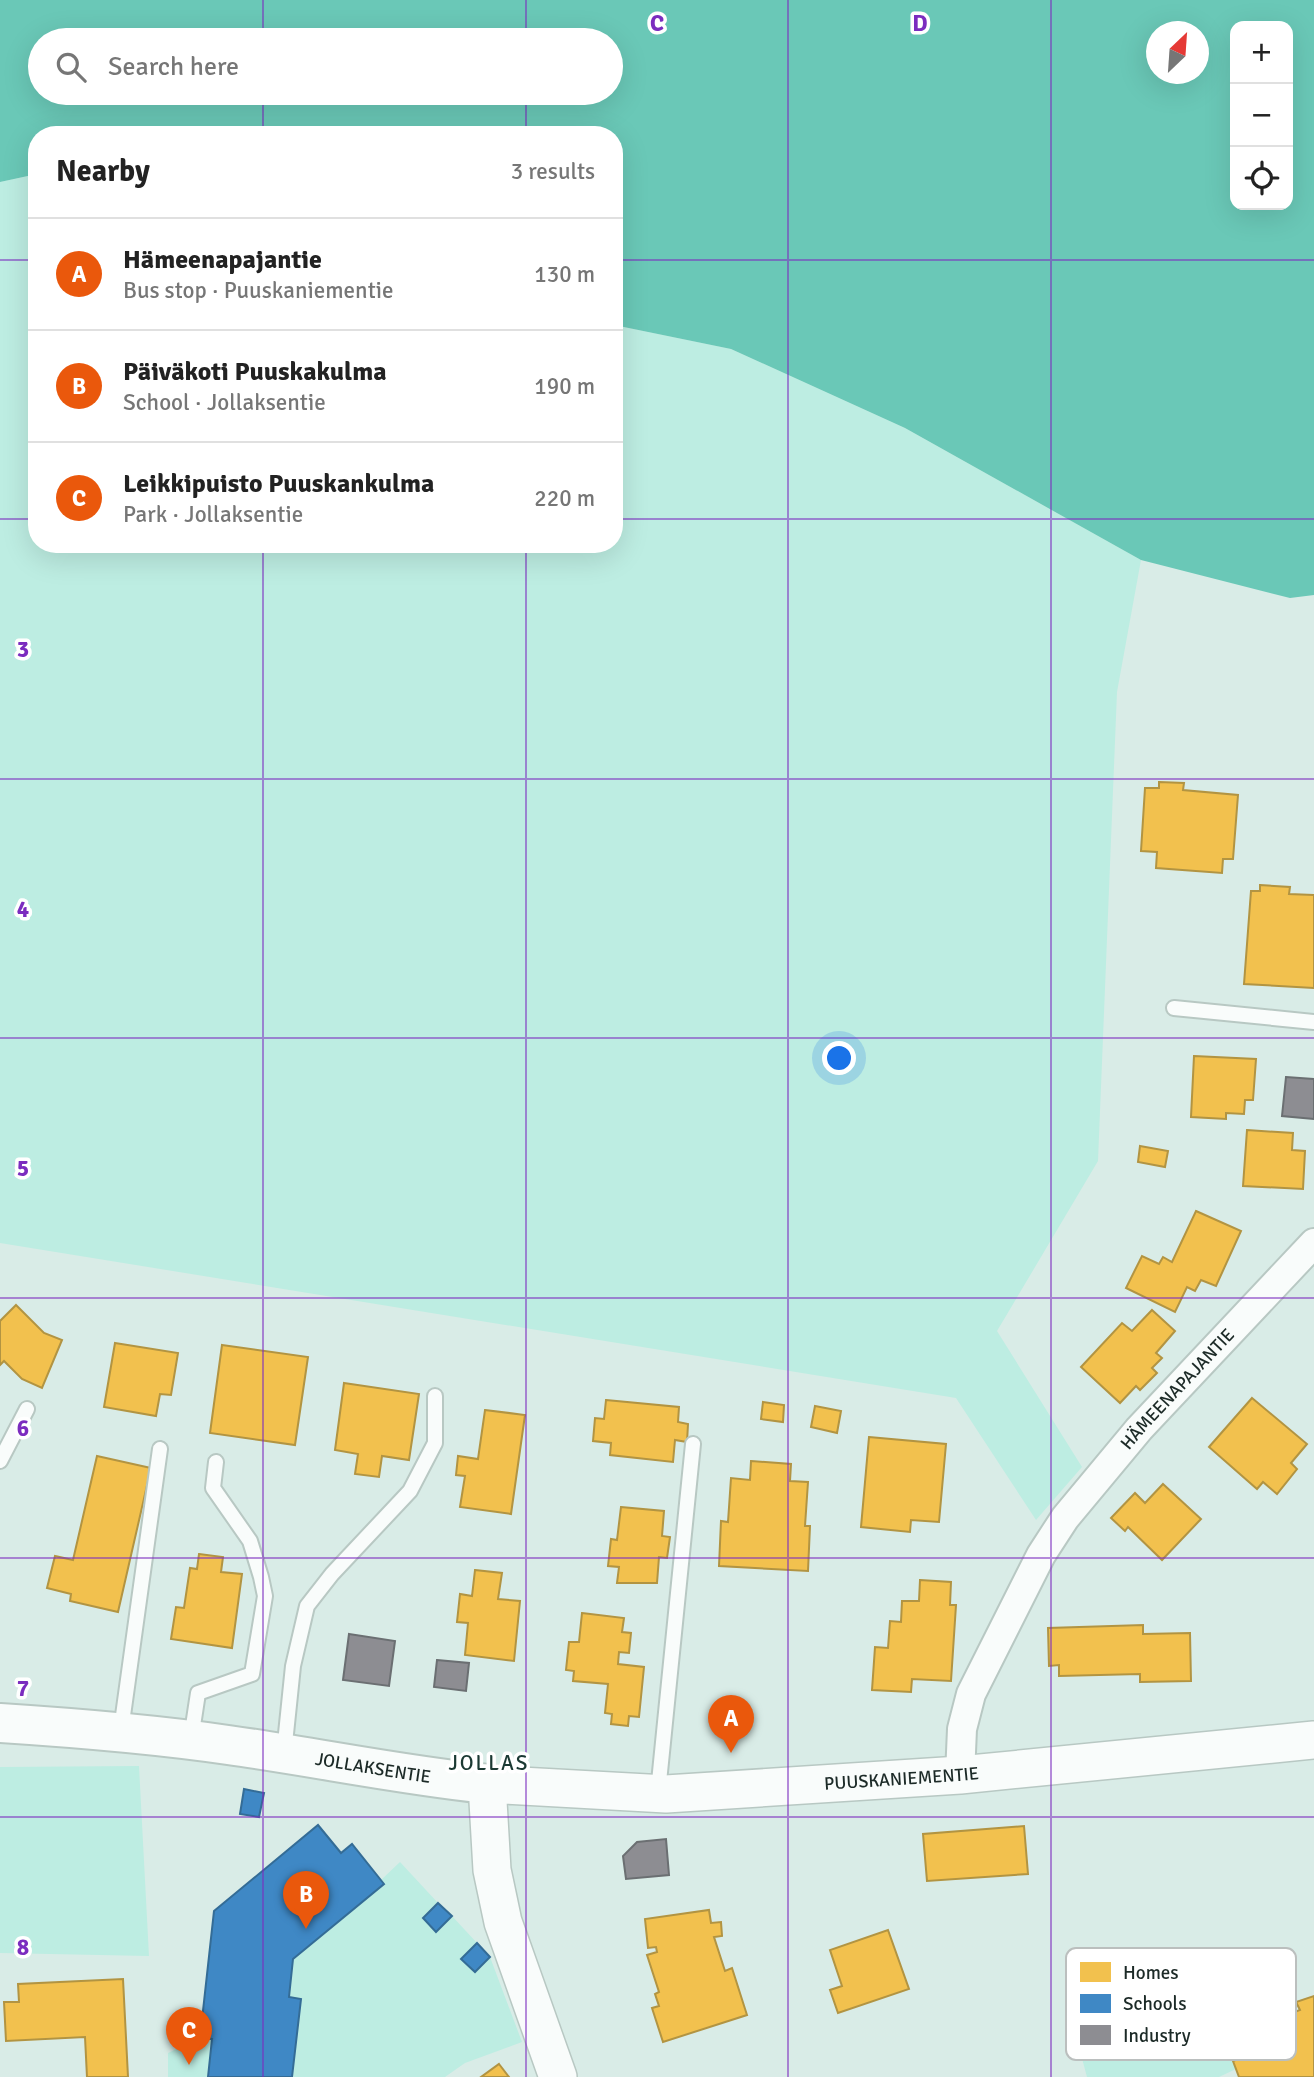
<!DOCTYPE html>
<meta charset="utf-8">
<style>
:root{--surface:#fff;--page:#f2f2f2;--text:#222;--muted:#767676;--line:#e0e0e0;--accent:#ea580c}
body{margin:0;font-family:Signika,sans-serif;background:var(--page);color:var(--text)}
.controls{position:absolute;right:21px;top:21px;display:grid;overflow:hidden;border-radius:14px;box-shadow:0 7px 28px #0002}
.controls button{width:63px;height:63px;display:grid;place-items:center;padding:0;border:0;border-bottom:2px solid var(--line);background:var(--surface);color:var(--text);font:35px sans-serif}
.compass{position:absolute;left:1146px;top:21px;width:63px;height:63px;border-radius:50%;background:var(--surface);box-shadow:0 7px 28px #0002;rotate:25deg}
.you{position:absolute;left:840px;top:1059px;width:24px;height:24px;margin:-18px;border:5px solid #fff;border-radius:50%;background:#1a73e8;box-shadow:0 0 0 10px #1a73e833}
.badge{display:grid;place-items:center;width:46px;height:46px;border-radius:50%;background:var(--accent);color:#fff;font-size:23px;font-weight:700}
.pin{position:absolute;translate:-50% -58px;filter:drop-shadow(0 2px 4px #0008)}
.pin::after{content:'';position:absolute;top:37px;width:24px;height:21px;background:inherit;clip-path:polygon(0 0,100% 0,50% 100%)}
.list{margin:0;padding:0;list-style:none}
h2{display:flex;justify-content:space-between;align-items:center;height:91px;margin:0;padding:0 28px;font-size:30px}
h2 small{font-size:23px;font-weight:400;color:var(--muted)}
.list li{display:grid;grid-template-columns:46px 1fr auto;gap:21px;align-items:center;box-sizing:border-box;height:112px;padding:0 28px;border-top:2px solid var(--line)}
.list b{display:block;font-size:26px;white-space:nowrap}
.list p{margin:0;font-size:23px;white-space:nowrap;color:var(--muted)}
.list em{font-size:23px;font-style:normal;color:var(--muted)}
.icon{flex:none;width:38px;height:38px;fill:none;stroke:currentColor;stroke-width:2;stroke-linecap:round;stroke-linejoin:round}
.map{position:relative;flex:none;width:1314px;height:2077px;overflow:hidden}
.search{position:absolute;background:var(--surface);box-shadow:0 7px 28px #0002;left:28px;top:28px;width:595px;height:77px;display:flex;align-items:center;gap:18px;box-sizing:border-box;padding:0 24px;border-radius:38px;color:var(--muted);font-size:26px}
.panel{position:absolute;background:var(--surface);box-shadow:0 7px 28px #0002;left:28px;top:126px;width:595px;height:427px;border-radius:28px}
.map>svg:first-child{display:block}
.green{fill:#bdede2}
.water{fill:#6ac8b7;fill-rule:evenodd}
.homes{fill:#f2c14e;stroke:#b29442;stroke-width:2}
.schools{fill:#3f88c5;stroke:#346c96;stroke-width:2}
.industry{fill:#8d8d92;stroke:#6b6f72;stroke-width:2}
.lines{fill:none;stroke-linecap:round;stroke-linejoin:round}
.service-casing{stroke:#b8c8c3;stroke-width:18}
.minor-casing{stroke:#b8c8c3;stroke-width:32}
.tertiary-casing{stroke:#b8c8c3;stroke-width:40}
.secondary-casing{stroke:#b8c8c3;stroke-width:42}
.service{stroke:#f9fcfb;stroke-width:14}
.minor{stroke:#f9fcfb;stroke-width:28}
.tertiary{stroke:#f9fcfb;stroke-width:37}
.secondary{stroke:#f9fcfb;stroke-width:38}
.grid{fill:none;stroke:#7b2cbf;stroke-width:2;stroke-opacity:0.55}
.labels{text-anchor:middle;stroke-width:7;stroke-linejoin:round;paint-order:stroke}
.street-label{font-size:18px;fill:#1c2a27;stroke:#fff}
.quarter-label{font-size:21px;letter-spacing:2px;fill:#1b3933;stroke:#fff}
.key{fill:#fff;stroke:#bbbfbe;stroke-width:2}
.key-label{font-size:19px;fill:#1c2a27}
.grid-label{font-size:23px;text-anchor:middle;font-weight:bold;fill:#7b2cbf;stroke:#fff;stroke-width:7;stroke-linejoin:round;paint-order:stroke}
</style>
<div class="map">
<svg width="1314" height="2077" viewBox="0 0 1314 2077">
<rect width="100%" height="100%" fill="#d9ece7"/>
<g class="green">
<polygon points="37,174 37,544 614,544 614,325 731,349 905,428 1141,560 1117,692 1098,1161 997,1331 1082,1467 1036,1520 956,1398 0,1243 0,182"/>
<polygon points="139,1766 149,1956 0,1953 0,1767"/>
<polygon points="400,1862 438,1903 423,1919 437,1932 452,1916 477,1943 461,1959 475,1972 490,1957 522,2042 465,2063 445,2077 292,2077 301,1999 289,1997 293,1959 384,1884 381,1880"/>
<polygon points="1246,1997 1258,2025 1235,2034 1243,2057 1233,2061 1236,2069 1219,2077 1087,2077 1072,2021"/>
<polygon points="200,2038 212,2039 208,2077 168,2077 168,2053"/>
</g>
<path class="water" d="M 0,0 L 1314,0 L 1314,595 L 1290,598 L 1141,560 L 905,428 L 731,349 L 614,325 L 614,135 L 37,135 L 37,174 L 0,182 ZM 1235,26 L 1288,26 L 1288,205 L 1235,205 ZM 1156,32 L 1198,32 L 1198,74 L 1156,74 ZM 40,40 L 611,40 L 611,93 L 40,93 Z"/>
<g class="homes">
<polygon points="1159,782 1184,783 1183,790 1238,795 1233,859 1223,859 1222,873 1156,868 1157,852 1141,851 1145,788 1159,788"/>
<polygon points="1260,885 1290,887 1289,894 1314,895 1314,988 1244,984 1251,891 1260,891"/>
<polygon points="1194,1056 1256,1059 1253,1100 1245,1100 1244,1114 1226,1113 1226,1119 1191,1117"/>
<polygon points="1247,1130 1293,1133 1292,1150 1305,1151 1303,1189 1243,1186"/>
<polygon points="1140,1146 1168,1151 1165,1167 1138,1162"/>
<polygon points="1196,1211 1241,1231 1216,1286 1201,1280 1195,1291 1187,1287 1175,1312 1126,1288 1142,1256 1159,1264 1163,1257 1172,1262"/>
<polygon points="16,1305 44,1333 62,1340 42,1388 22,1379 4,1361 0,1365 0,1321"/>
<polygon points="1152,1310 1175,1331 1156,1353 1162,1358 1152,1368 1157,1373 1140,1390 1136,1386 1120,1403 1081,1367 1122,1323 1132,1331"/>
<polygon points="115,1343 178,1353 171,1395 160,1394 156,1416 104,1407"/>
<polygon points="222,1345 308,1357 295,1445 210,1433"/>
<polygon points="344,1383 419,1394 409,1460 382,1456 379,1477 355,1474 358,1454 335,1450"/>
<polygon points="1252,1398 1307,1444 1291,1463 1297,1469 1277,1494 1263,1482 1257,1489 1209,1447"/>
<polygon points="606,1400 679,1407 678,1422 688,1424 687,1442 675,1440 673,1462 610,1455 611,1443 593,1441 595,1418 604,1419"/>
<polygon points="763,1402 784,1405 783,1422 761,1419"/>
<polygon points="815,1406 841,1411 837,1433 811,1427"/>
<polygon points="485,1410 525,1415 511,1514 460,1507 465,1476 456,1475 458,1456 478,1459"/>
<polygon points="869,1437 946,1444 939,1522 911,1520 910,1532 861,1527"/>
<polygon points="97,1456 151,1468 118,1612 70,1601 71,1594 47,1588 55,1556 73,1560"/>
<polygon points="751,1461 791,1464 790,1481 808,1482 805,1526 810,1526 808,1571 719,1566 721,1521 728,1522 731,1478 750,1480"/>
<polygon points="1163,1484 1201,1519 1162,1560 1128,1527 1125,1531 1111,1518 1135,1493 1145,1503"/>
<polygon points="621,1507 664,1511 662,1536 670,1537 667,1558 659,1557 657,1583 617,1583 619,1567 608,1566 611,1539 617,1540"/>
<polygon points="199,1554 223,1557 221,1572 242,1574 232,1648 171,1639 176,1607 184,1608 190,1568 197,1569"/>
<polygon points="475,1570 502,1573 498,1599 520,1601 514,1661 465,1655 468,1623 457,1622 460,1594 472,1596"/>
<polygon points="920,1580 951,1582 950,1605 956,1605 951,1681 912,1679 911,1692 872,1690 875,1647 888,1648 890,1621 901,1622 902,1601 919,1601"/>
<polygon points="582,1613 624,1618 622,1632 631,1633 629,1653 619,1652 618,1664 644,1667 639,1717 629,1716 628,1726 611,1724 612,1714 605,1713 608,1684 573,1681 574,1671 566,1670 569,1642 579,1642"/>
<polygon points="1143,1625 1143,1634 1190,1633 1191,1681 1140,1682 1140,1674 1059,1676 1059,1665 1049,1666 1048,1628"/>
<polygon points="1024,1826 1028,1874 927,1881 923,1834"/>
<polygon points="709,1910 711,1923 721,1922 722,1936 714,1937 725,1971 732,1968 747,2015 663,2042 652,2008 659,2006 655,1994 659,1992 647,1955 657,1952 656,1947 648,1948 645,1919"/>
<polygon points="888,1930 909,1989 838,2013 830,1990 842,1986 830,1950"/>
<polygon points="123,1979 128,2077 87,2077 85,2037 6,2041 4,2002 19,2002 18,1984"/>
<polygon points="1314,1996 1314,2077 1239,2077 1233,2061 1243,2057 1235,2034 1300,2010 1296,2002"/>
<polygon points="499,2064 509,2077 481,2077"/>
</g>
<g class="schools">
<polygon points="244,1789 264,1793 259,1817 240,1814"/>
<polygon points="318,1825 341,1853 352,1844 384,1884 293,1959 289,1997 301,1999 292,2077 208,2077 212,2039 200,2038 214,1911"/>
<polygon points="438,1903 452,1916 436,1932 423,1918"/>
<polygon points="477,1943 490,1957 475,1972 461,1959"/>
</g>
<g class="industry">
<polygon points="1286,1077 1314,1079 1314,1119 1282,1116"/>
<polygon points="349,1634 395,1641 389,1686 343,1680"/>
<polygon points="437,1660 469,1663 466,1691 434,1687"/>
<polygon points="666,1839 669,1875 626,1879 623,1856 637,1842"/>
</g>
<g class="lines">
<g class="service-casing">
<g id="service">
<polyline points="1174,1008 1314,1022"/>
<polyline points="0,1461 27,1409"/>
<polyline points="121,1730 160,1449"/>
<polyline points="191,1739 198,1693 252,1674 265,1596 261,1577 250,1541 213,1488 216,1462"/>
<polyline points="284,1753 293,1666 307,1606 332,1574 410,1491 435,1443 435,1396"/>
<polyline points="658,1792 693,1444"/>
</g>
</g>
<g class="minor-casing">
<g id="minor">
<path id="s1" d="M 960,1775 L 962,1729 L 971,1694 L 1041,1555 L 1065,1518 L 1139,1429 L 1314,1243"/>
</g>
</g>
<g class="tertiary-casing">
<g id="tertiary">
<path id="s2" d="M 558,2077 L 503,1922 L 492,1870 L 487,1784 L 666,1794 L 960,1775 L 1314,1740"/>
</g>
</g>
<g class="secondary-casing">
<g id="secondary">
<path id="s3" d="M 0,1723 C 77,1728 152,1734 228,1745 C 315,1757 400,1775 487,1784"/>
</g>
</g>
<use href="#service" class="service"/>
<use href="#minor" class="minor"/>
<use href="#tertiary" class="tertiary"/>
<use href="#secondary" class="secondary"/>
</g>
<path class="grid" d="M 263,0 L 263,40M 526,0 L 526,40M 788,0 L 788,2077M 1051,0 L 1051,2077M 263,93 L 263,135M 526,93 L 526,135M 0,260 L 37,260M 614,260 L 1314,260M 0,519 L 37,519M 614,519 L 1314,519M 263,544 L 263,2077M 526,544 L 526,2077M 0,779 L 1314,779M 0,1038 L 1314,1038M 0,1298 L 1314,1298M 0,1558 L 1314,1558M 0,1817 L 1314,1817"/>
<g class="labels">
<g class="street-label">
<text dy="6" stroke="none"><textPath href="#s1" startOffset="453">HÄMEENAPAJANTIE</textPath></text>
<text dy="6" stroke="none"><textPath href="#s3" startOffset="376">JOLLAKSENTIE</textPath></text>
<text dy="6" stroke="none"><textPath href="#s2" startOffset="719">PUUSKANIEMENTIE</textPath></text>
</g>
<g class="quarter-label">
<text x="489" y="1770">JOLLAS</text>
</g>
</g>
<rect x="1066" y="1948" width="230" height="112" rx="10" class="key"/>
<rect x="1080" y="1962" width="31" height="20" fill="#f2c14e"/>
<rect x="1080" y="1994" width="31" height="19" fill="#3f88c5"/>
<rect x="1080" y="2025" width="31" height="20" fill="#8d8d92"/>
<g class="key-label">
<text x="1123" y="1979">Homes</text>
<text x="1123" y="2010">Schools</text>
<text x="1123" y="2042">Industry</text>
</g>
<g class="grid-label">
<text x="657" y="31">C</text>
<text x="920" y="31">D</text>
<text x="23" y="657">3</text>
<text x="23" y="917">4</text>
<text x="23" y="1176">5</text>
<text x="23" y="1436">6</text>
<text x="23" y="1696">7</text>
<text x="23" y="1955">8</text>
</g>
</svg>
<div class="controls">
<button>+</button>
<button>−</button>
<button><svg class="icon" aria-label="locate" viewBox="0 0 24 24"><circle cx="12" cy="12" r="6"/><path d="M12 2v4M12 18v4M2 12h4M18 12h4"/></svg></button>
</div>
<svg class="compass" viewBox="-18 -18 36 36"><path d="M0-13l5 13h-10z" fill="#e53935"/><path d="M0 13l5-13h-10z" fill="#767676"/></svg>
<div class="you"></div>
<div class="pin badge" style="left:731px;top:1753px">A</div>
<div class="pin badge" style="left:306px;top:1929px">B</div>
<div class="pin badge" style="left:189px;top:2065px">C</div>
<div class="search"><svg class="icon" aria-label="search" viewBox="0 0 24 24"><circle cx="10" cy="10" r="6"/><path d="M15 15l6 6"/></svg>Search here</div>
<section class="panel">
<h2>Nearby<small>3 results</small></h2>
<ul class="list">
<li><span class="badge">A</span><div><b>Hämeenapajantie</b><p>Bus stop · Puuskaniementie</p></div><em>130 m</em></li>
<li><span class="badge">B</span><div><b>Päiväkoti Puuskakulma</b><p>School · Jollaksentie</p></div><em>190 m</em></li>
<li><span class="badge">C</span><div><b>Leikkipuisto Puuskankulma</b><p>Park · Jollaksentie</p></div><em>220 m</em></li>
</ul>
</section>
</div>
